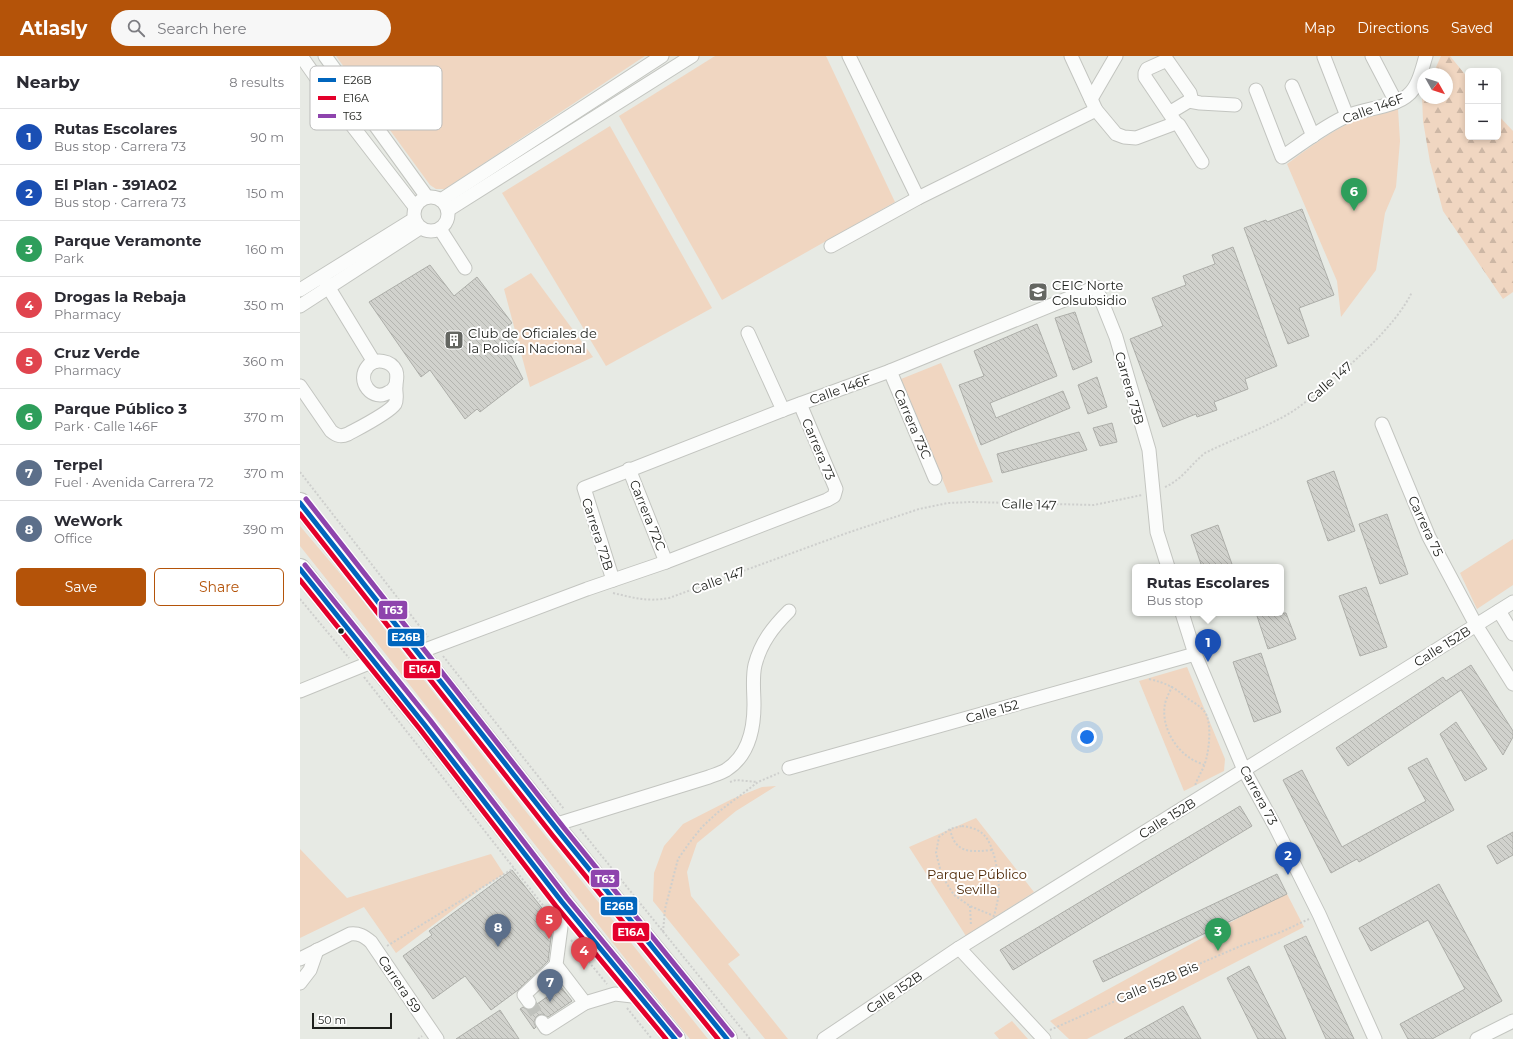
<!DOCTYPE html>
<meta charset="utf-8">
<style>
:root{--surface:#fff;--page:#f7f7f7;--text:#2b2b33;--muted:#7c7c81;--line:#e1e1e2;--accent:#b45309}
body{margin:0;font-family:Montserrat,sans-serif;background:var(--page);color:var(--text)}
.controls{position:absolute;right:12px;top:12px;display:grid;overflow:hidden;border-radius:6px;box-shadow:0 2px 6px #0003}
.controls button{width:36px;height:36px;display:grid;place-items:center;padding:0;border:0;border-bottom:1px solid var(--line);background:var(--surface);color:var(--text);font:20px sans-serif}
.compass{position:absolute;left:1117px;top:12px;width:36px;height:36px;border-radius:50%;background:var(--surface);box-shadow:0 2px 6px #0003;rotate:129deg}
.scale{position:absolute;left:12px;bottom:10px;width:80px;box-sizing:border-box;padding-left:4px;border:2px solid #1d1f1b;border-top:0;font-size:11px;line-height:14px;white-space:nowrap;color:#1d1f1b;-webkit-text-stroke:3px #fff;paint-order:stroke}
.you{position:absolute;left:787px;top:681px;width:14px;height:14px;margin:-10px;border:3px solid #fff;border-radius:50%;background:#1a73e8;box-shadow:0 0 0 6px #1a73e833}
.badge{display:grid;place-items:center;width:26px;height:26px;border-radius:50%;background:var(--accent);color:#fff;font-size:13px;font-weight:700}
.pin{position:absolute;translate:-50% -33px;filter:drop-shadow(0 1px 2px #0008)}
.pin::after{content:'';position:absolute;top:21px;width:14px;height:12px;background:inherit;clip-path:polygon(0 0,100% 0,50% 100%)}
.popup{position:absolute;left:832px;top:508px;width:152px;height:52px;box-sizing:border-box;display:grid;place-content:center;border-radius:6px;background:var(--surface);filter:drop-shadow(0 1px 3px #0005);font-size:13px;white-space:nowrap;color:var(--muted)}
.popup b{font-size:15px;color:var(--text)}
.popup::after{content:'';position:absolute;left:50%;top:100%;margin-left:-8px;border:8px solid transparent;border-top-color:var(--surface)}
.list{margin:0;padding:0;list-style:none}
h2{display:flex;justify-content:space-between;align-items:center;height:52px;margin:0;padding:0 16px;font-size:17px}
h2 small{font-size:13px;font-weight:400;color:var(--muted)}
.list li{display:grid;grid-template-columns:26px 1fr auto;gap:12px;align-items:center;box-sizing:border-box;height:56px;padding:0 16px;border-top:1px solid var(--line)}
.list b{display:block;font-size:15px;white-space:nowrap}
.list p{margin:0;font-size:13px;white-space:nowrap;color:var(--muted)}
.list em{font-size:13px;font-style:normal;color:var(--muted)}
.actions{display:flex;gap:8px;padding:12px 16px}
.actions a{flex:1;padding:9px 0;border:1px solid var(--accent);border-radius:6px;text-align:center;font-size:14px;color:var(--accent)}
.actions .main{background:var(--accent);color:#fff}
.icon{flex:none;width:22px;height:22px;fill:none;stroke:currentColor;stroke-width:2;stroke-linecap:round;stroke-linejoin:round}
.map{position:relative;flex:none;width:1213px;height:983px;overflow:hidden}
header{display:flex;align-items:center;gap:24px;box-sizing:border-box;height:56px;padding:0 20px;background:var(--accent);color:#fff}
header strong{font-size:19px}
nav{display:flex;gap:22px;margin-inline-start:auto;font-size:14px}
.search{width:280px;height:36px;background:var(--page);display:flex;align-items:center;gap:10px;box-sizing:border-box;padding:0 14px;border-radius:22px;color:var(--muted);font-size:15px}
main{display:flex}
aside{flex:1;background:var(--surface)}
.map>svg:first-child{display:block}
.green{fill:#f0d6c1}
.forest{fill:url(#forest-firs)}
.building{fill:url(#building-back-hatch);stroke:#adaea9}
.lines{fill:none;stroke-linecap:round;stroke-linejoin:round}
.minor-tunnel{stroke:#bfc1bc;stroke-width:13;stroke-dasharray:13 6;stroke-linecap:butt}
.minor-casing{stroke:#c3c5c0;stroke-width:15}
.highway-casing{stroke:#c3c5c0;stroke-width:22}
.path{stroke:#cecfcd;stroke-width:2;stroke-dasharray:2 2;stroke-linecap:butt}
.minor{stroke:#fbfcfb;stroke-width:13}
.highway{stroke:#fbfcfb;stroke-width:20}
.bus-1-casing{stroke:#fff;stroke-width:8}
.bus-2-casing{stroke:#fff;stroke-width:8}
.bus-3-casing{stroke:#fff;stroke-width:8}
.bus-1{stroke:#0065bd;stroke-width:5}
.bus-2{stroke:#e4002b;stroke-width:5}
.bus-3{stroke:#8e44ad;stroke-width:5}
.bus-dot{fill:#1d1f1b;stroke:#fff;stroke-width:1.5}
.labels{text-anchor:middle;stroke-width:4;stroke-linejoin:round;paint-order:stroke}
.street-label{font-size:13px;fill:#1d1f1b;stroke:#fff}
.poi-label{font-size:13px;fill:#1d1f1b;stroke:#fff;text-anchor:start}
.park-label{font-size:13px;fill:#4c2502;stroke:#fff}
.key{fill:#fff;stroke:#bbbcbb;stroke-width:1}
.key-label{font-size:11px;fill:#1d1f1b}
.line-badge{stroke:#fff;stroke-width:1.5}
.badge-label{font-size:11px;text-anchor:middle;font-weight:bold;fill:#fff}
</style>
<header>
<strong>Atlasly</strong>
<div class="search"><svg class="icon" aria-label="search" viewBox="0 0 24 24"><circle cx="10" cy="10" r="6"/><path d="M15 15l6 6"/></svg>Search here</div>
<nav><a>Map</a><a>Directions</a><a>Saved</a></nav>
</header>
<main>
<aside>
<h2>Nearby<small>8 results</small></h2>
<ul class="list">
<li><span class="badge" style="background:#1a4fb4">1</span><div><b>Rutas Escolares</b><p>Bus stop · Carrera 73</p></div><em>90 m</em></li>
<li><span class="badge" style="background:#1a4fb4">2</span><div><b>El Plan - 391A02</b><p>Bus stop · Carrera 73</p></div><em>150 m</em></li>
<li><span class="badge" style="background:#2e9e5b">3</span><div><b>Parque Veramonte</b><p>Park</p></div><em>160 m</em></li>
<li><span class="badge" style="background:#e0444e">4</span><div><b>Drogas la Rebaja</b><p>Pharmacy</p></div><em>350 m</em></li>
<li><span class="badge" style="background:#e0444e">5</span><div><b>Cruz Verde</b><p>Pharmacy</p></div><em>360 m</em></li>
<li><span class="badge" style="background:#2e9e5b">6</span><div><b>Parque Público 3</b><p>Park · Calle 146F</p></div><em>370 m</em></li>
<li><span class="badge" style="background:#5c6f8a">7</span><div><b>Terpel</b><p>Fuel · Avenida Carrera 72</p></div><em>370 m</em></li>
<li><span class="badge" style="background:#5c6f8a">8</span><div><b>WeWork</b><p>Office</p></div><em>390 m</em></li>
</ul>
<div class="actions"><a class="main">Save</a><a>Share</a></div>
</aside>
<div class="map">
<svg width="1213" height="983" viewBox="0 0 1213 983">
<defs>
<pattern id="forest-firs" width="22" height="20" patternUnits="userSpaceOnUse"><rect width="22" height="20" fill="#f0d6c1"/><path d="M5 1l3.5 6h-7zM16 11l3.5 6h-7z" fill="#cdb7a5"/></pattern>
<pattern id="building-back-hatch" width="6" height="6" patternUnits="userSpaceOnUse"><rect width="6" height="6" fill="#d1d2cd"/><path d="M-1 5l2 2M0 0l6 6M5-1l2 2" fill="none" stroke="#b3b4af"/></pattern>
</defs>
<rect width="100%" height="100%" fill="#e7eae4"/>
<g class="green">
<polygon points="36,0 345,0 145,133 136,133 130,129"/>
<polygon points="415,0 526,0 595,146 422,244 319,60"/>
<path d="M 1098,53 L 1100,85 L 1096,131 L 1085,157 L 1076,214 L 1041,261 L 1037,225 L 987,108 C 1013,89 1041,67 1073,58 C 1081,56 1089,55 1098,53 Z"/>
<polygon points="310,70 412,252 306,310 202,137"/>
<polygon points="231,217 293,301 230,331 204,233"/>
<polygon points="641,307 693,426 648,437 601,323"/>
<path d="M 0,470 L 55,535 L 224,753 L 408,983 L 390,983 C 258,821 131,654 0,490 Z"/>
<polygon points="1213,483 1213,529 1177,553 1160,517"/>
<polygon points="887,611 925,703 924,715 884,735 839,625"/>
<polygon points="476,730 436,755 397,787 387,816 391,840 440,899 428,908 488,983 465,983 353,845 354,817 364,790 383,768 432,743 462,731"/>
<polygon points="676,762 734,836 666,880 609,791"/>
<polygon points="0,793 47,842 191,798 204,818 182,832 96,897 64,851 0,882"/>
<polygon points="986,836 1004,871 787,983 769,983 750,965"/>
<polygon points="712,965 728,983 699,983 694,977"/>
</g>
<polygon class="forest" points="1141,0 1150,0 1168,22 1168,81 1198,81 1198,59 1213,75 1213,236 1203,243 1143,155 1130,106 1123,65 1122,40 1123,37 1123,42 1147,42 1147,18 1133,18"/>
<g class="building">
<polygon points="1002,153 1034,239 999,252 1009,280 988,288 944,172 966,164 967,166"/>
<polygon points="933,191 977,310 945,323 948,333 914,346 917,354 897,361 896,358 863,371 830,283 863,270 852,242 886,229 883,220 915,208 912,199"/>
<polygon points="130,209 154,240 177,221 212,267 208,270 211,275 208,278 217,290 209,296 223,323 180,356 177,353 165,363 130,314 121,321 69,246"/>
<polygon points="775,256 792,306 773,314 755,262"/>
<polygon points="737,268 757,320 690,347 696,362 763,335 770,352 681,389 659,329 684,320 674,295"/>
<polygon points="797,321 807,351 788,358 778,329"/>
<polygon points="812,367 817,386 800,390 793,372"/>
<polygon points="779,376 787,394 702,417 697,398"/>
<polygon points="1034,415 1055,475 1028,485 1007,425"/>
<polygon points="1087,458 1108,518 1080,528 1059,468"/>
<polygon points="918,469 933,511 902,511 891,479"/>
<polygon points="1066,531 1087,591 1060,600 1039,540"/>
<polygon points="956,557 986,557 996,583 968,593"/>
<polygon points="961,597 981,656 954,666 933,606"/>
<polygon points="1171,609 1213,675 1213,681 1203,699 1161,634 1048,710 1036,692 1143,621 1146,625"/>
<polygon points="1156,666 1187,713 1165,725 1140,678"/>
<polygon points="1127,702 1154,754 1059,806 1057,803 1031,817 983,724 1002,714 1042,791 1126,745 1108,712"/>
<polygon points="940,750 952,770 713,914 700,894"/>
<polygon points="1213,776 1213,799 1197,808 1187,790"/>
<polygon points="212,814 253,866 248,905 218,934 191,954 165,920 133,943 103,900 132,879 129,875"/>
<polygon points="977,818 987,838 803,926 793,905"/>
<polygon points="1139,828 1202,945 1132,983 1108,983 1100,968 1165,933 1128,864 1071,895 1059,872"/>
<polygon points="1006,880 1054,983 1026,983 984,890"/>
<polygon points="949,910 986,983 958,983 927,922"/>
<polygon points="261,931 272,945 248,961 242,958 237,960 235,963 234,967 236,971 234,973 220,953 223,951 226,953 233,953 237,947 237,948"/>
<polygon points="883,950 901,983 824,983"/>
<polygon points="200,954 219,983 156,983"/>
</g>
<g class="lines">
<polyline class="minor-tunnel" points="229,946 242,966"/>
<g class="minor-casing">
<g id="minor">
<polyline points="1,0 27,37 115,151"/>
<polyline points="25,0 127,141"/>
<polyline points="549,0 618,142"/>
<polyline points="771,0 796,54 816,78 824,81 836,82 876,67 879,69 902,106"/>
<polyline points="1072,0 1096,46"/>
<polyline points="1024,1 1047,60"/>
<polyline points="992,30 1013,80"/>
<path d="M 956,34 L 982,101 C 1003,87 1024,70 1047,60 C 1063,53 1097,50 1108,39 C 1119,30 1122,12 1126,0"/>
<polyline points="791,43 816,0"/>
<polyline points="889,45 900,47 935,49"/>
<polyline points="869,57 889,45 891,41 890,37 867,4 847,13 845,17 845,21 876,67"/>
<circle cx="131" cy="158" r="17"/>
<polyline points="141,144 362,0"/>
<polyline points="148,154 392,0"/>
<polyline points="140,173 165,212"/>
<polyline points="531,190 618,142 796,54"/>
<polyline points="24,224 74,306"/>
<polyline points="0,234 114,163"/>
<polyline points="0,250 120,172"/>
<polyline points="448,277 483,354"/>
<polyline points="590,315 635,422"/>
<path d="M 0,330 L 31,375 C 37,380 41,381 48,378 C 59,372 89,357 95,348 C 98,342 95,336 96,330 C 96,324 98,321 96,315 C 91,304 75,302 68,310 C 55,325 73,347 89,336 C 92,335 94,332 95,330"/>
<polyline points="1082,368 1129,481 1176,569 1213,628"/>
<polyline points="329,413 366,506"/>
<polyline points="313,524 284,432 483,354 590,315 796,231 816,281 849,394 857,476 868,511"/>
<polyline points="1199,555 1213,578"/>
<polyline points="882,557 895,598 944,714 975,770 1019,858 1075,983"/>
<polyline points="117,597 287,533 366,506 527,444 534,440 536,433 500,348"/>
<polyline points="0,635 74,605"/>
<polyline points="489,712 895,598"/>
<path d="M 254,769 L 409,721 C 414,719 421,717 426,714 C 448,700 454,673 454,649 C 454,635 452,622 455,609 C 461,586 473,571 489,555"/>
<polyline points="262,846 261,871 256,909 285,947 315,938 341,941"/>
<polyline points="659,892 744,983"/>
<path d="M 0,903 L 50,878 C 59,877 64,880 71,886 L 137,983"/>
<polyline points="0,927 10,914 17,894"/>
<polyline points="229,946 224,939 256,909"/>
<polyline points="242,966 246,972 285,947"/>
<polyline points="524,983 659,892 1213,546"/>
<polyline points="1177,983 1213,965"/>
</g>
</g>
<g class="highway-casing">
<g id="highway">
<polyline points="0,447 259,776 427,983"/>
<polyline points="0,513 124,668 262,846 375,983"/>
</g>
</g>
<g class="path">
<polyline points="0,416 128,581"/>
<path d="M 865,431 C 883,423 890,409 905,397 C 929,385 955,376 979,363 C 994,356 1007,345 1019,335 C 1049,311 1096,270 1112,236"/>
<path d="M 313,537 C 335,542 346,546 369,542 L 547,477 L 619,453 L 648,447 L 671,446 L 794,449 L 842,439"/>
<polyline points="0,543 49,602"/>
<polyline points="143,600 264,753"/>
<polyline points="64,621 249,857"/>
<path d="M 849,623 C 866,627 874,631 887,642 C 893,646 900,650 904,655 C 913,665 909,698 904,710 C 901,717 897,723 895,730"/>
<path d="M 872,630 C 870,636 866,642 865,648 C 861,668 873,691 890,702 C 894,705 900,707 904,709"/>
<polyline points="430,726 436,724 457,726"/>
<path d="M 662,770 C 670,771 678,773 684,779 C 695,790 699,821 699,836 C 698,844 696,852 694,860 L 670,850 L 654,839 L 642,820 L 636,797 L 639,781 L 650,773 Z"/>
<polyline points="280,773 450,983"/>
<path d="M 650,773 C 655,798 671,796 692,794"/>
<polyline points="670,850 671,870"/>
<polyline points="363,876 365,853 378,803 390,786 402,771 417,757 458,726 479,717"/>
<polyline points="271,884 307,928"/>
<polyline points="87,890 214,812"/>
<polyline points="327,952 352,983"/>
<polyline points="750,974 885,914 943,889 981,876 1009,863"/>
<polyline points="118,983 122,980"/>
</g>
<use href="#minor" class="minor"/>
<use href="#highway" class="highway"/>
<g class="bus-1-casing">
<g id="bus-1">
<polyline points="0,447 259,776 427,983"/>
<polyline points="0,513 124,668 262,846 375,983"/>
</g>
</g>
<g class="bus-2-casing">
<g id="bus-2">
<polyline points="0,458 253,780 418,983"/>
<polyline points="0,524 119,672 256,850 366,983"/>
</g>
</g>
<g class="bus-3-casing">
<g id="bus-3">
<polyline points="6,443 264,772 432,979"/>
<polyline points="5,509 130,664 267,842 380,979"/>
</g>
</g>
<use href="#bus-1" class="bus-1"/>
<use href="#bus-2" class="bus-2"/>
<use href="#bus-3" class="bus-3"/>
</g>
<defs>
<g id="school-square" transform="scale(1)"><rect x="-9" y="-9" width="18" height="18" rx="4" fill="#646661" stroke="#fff"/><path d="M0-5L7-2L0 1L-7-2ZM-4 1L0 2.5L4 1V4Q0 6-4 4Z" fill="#fff"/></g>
<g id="building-square" transform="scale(1)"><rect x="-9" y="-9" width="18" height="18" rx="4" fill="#646661" stroke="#fff"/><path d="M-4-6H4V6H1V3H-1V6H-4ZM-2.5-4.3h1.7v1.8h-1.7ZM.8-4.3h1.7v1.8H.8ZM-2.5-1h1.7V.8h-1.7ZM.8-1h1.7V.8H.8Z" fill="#fff"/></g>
</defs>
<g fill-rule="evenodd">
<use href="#school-square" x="738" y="236"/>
<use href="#building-square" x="154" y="284"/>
</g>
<circle class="bus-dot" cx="41" cy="575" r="3.5"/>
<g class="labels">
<g class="street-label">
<text transform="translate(1073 52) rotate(-20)" y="5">Calle 146F</text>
<text transform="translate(1029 326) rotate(-41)" y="5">Calle 147</text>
<text transform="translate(830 332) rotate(74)" y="5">Carrera 73B</text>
<text transform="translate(540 333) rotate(-20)" y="5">Calle 146F</text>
<text transform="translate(613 368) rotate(67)" y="5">Carrera 73C</text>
<text transform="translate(519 393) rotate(67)" y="5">Carrera 73</text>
<text transform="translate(729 448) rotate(2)" y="5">Calle 147</text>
<text transform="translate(348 459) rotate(68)" y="5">Carrera 72C</text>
<text transform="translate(1126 470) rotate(65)" y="5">Carrera 75</text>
<text transform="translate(298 478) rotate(72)" y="5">Carrera 72B</text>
<text transform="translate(418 524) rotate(-20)" y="5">Calle 147</text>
<text transform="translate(1142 590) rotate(-32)" y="5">Calle 152B</text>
<text transform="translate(692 655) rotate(-16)" y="5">Calle 152</text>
<text transform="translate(959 739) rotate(62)" y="5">Carrera 73</text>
<text transform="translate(867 762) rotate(-32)" y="5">Calle 152B</text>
<text transform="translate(857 926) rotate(-23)" y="5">Calle 152B Bis</text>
<text transform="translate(100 928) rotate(56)" y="5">Carrera 59</text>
<text transform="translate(594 936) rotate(-34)" y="5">Calle 152B</text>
</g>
<g class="poi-label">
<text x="752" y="234">CEIC Norte<tspan x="752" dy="15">Colsubsidio</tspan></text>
<text x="168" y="282">Club de Oficiales de<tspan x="168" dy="15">la Policía Nacional</tspan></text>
</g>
<g class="park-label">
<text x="677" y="823">Parque Público<tspan x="677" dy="15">Sevilla</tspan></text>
</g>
</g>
<rect x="10" y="10" width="132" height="64" rx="6" class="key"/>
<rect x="18" y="22" width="18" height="4" fill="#0065bd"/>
<rect x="18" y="40" width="18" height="4" fill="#e4002b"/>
<rect x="18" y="58" width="18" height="4" fill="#8e44ad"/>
<g class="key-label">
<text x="43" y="28">E26B</text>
<text x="43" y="46">E16A</text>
<text x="43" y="64">T63</text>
</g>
<g class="line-badge">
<rect x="78" y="544" width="30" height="20" rx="4" fill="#8e44ad"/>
<rect x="87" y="572" width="38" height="19" rx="4" fill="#0065bd"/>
<rect x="103" y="604" width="38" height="19" rx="4" fill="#e4002b"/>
<rect x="290" y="813" width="30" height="19" rx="4" fill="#8e44ad"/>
<rect x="300" y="840" width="38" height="20" rx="4" fill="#0065bd"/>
<rect x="312" y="866" width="38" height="20" rx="4" fill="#e4002b"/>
</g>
<g class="badge-label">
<text x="93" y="558">T63</text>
<text x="106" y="585">E26B</text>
<text x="122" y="617">E16A</text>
<text x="305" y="827">T63</text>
<text x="319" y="854">E26B</text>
<text x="331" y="880">E16A</text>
</g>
</svg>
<div class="controls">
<button>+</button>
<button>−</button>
</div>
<svg class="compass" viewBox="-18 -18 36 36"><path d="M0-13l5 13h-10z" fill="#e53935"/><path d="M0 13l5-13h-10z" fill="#7c7c81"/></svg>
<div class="scale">50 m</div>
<div class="you"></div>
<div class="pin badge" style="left:908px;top:606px;background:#1a4fb4">1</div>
<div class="popup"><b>Rutas Escolares</b>Bus stop</div>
<div class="pin badge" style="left:988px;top:819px;background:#1a4fb4">2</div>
<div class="pin badge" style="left:918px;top:895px;background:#2e9e5b">3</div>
<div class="pin badge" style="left:284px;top:914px;background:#e0444e">4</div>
<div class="pin badge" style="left:249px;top:883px;background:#e0444e">5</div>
<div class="pin badge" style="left:1054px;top:155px;background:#2e9e5b">6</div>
<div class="pin badge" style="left:250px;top:946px;background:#5c6f8a">7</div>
<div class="pin badge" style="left:198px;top:891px;background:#5c6f8a">8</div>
</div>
</main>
